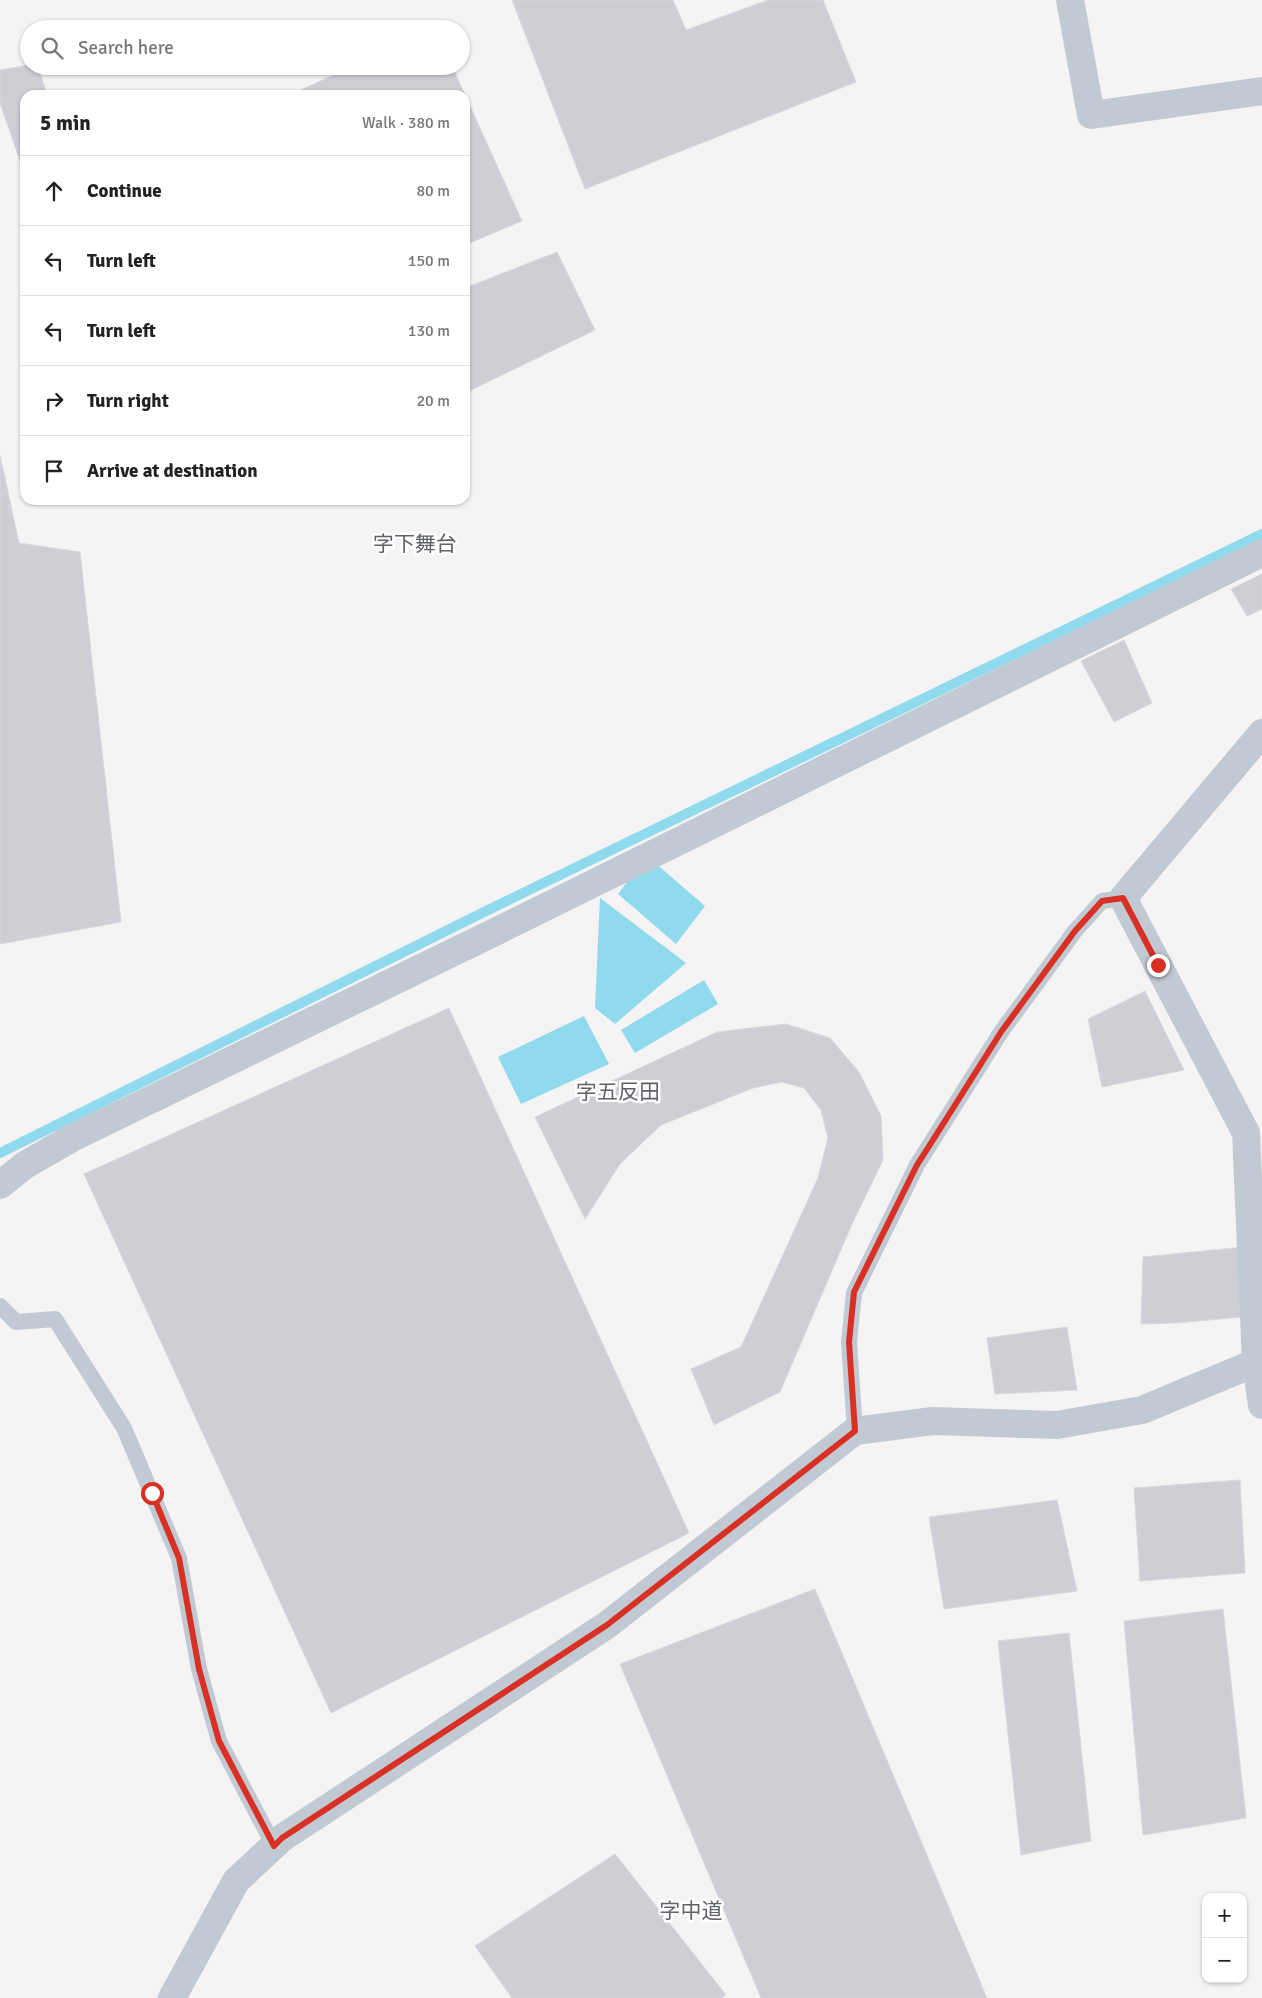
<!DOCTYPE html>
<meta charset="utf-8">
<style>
:root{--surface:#fff;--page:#f2f2f2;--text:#222;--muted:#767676;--line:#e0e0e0}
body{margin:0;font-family:Signika,"Noto Sans JP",sans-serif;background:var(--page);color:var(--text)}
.controls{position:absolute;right:15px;bottom:15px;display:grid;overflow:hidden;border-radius:10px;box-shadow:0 1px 4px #0004}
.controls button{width:45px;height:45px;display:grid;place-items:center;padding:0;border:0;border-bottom:1px solid var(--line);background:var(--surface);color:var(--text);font:25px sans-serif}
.stop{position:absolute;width:15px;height:15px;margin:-11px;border:4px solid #d93025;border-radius:50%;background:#fff}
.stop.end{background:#d93025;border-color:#fff;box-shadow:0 1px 5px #0008}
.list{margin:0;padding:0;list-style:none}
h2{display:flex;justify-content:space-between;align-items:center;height:65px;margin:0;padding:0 20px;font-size:21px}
h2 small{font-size:16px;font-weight:400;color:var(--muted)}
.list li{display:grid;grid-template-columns:32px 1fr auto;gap:15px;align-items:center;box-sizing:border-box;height:70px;padding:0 20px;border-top:1px solid var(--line)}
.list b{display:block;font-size:19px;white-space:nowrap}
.list em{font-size:16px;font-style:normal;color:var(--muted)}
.icon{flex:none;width:28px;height:28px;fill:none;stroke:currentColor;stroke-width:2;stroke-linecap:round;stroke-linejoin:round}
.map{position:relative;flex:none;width:1262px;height:1998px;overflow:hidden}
.search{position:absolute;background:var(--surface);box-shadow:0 1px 4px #0004;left:20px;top:20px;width:450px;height:55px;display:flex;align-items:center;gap:12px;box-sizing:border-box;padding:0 18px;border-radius:28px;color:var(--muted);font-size:19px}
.panel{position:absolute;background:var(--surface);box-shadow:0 1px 4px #0004;left:20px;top:90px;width:450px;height:415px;border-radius:15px}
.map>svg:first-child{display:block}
.water{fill:#90daee}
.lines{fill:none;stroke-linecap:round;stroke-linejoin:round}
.stream{stroke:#90daee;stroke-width:10}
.building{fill:#cdcfd5;stroke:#d7d9de}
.lane{stroke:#c1cad2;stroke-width:16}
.street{stroke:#c1cad2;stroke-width:28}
.route{stroke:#d93025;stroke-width:6}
.labels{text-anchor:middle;stroke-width:5;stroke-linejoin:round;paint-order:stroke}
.quarter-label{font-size:21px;fill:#5f6368;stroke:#fff}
</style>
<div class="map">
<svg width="1262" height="1998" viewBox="0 0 1262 1998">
<rect width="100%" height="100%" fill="#f5f3f3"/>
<g class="water">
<polygon points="647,856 705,906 676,944 618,894"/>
<polygon points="600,898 686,963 615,1024 595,1008"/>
<polygon points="704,980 718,1004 635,1053 621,1030"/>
<polygon points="584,1016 609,1064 521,1104 498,1057"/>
</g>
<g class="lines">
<polyline class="stream" points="0,1153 486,911 1262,534"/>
</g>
<g class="building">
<polygon points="512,0 673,0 686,30 768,0 823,0 856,82 585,189"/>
<polygon points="29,65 38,66 47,95 25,95 25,175 0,103 0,70"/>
<polygon points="353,66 452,66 522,221 465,245 465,95 290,95"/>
<polygon points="557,252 595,330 465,393 465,288"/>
<polygon points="0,455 19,543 80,552 121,922 0,944"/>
<polygon points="1262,574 1262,609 1247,616 1231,589"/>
<polygon points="1124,640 1152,703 1114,722 1081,661"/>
<polygon points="1145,991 1184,1070 1102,1087 1088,1019"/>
<polygon points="449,1008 689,1533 331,1713 84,1174"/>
<polygon points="786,1024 830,1038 859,1072 881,1116 883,1160 852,1224 780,1392 714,1425 691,1369 741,1347 818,1178 828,1138 821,1110 804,1088 782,1082 753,1088 661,1125 620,1164 585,1219 535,1117 717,1032"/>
<polygon points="1244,1247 1243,1317 1175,1323 1141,1324 1143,1257"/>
<polygon points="1067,1327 1077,1390 995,1394 987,1338"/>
<polygon points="1240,1480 1245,1573 1140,1581 1134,1488"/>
<polygon points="1057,1500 1077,1591 944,1609 929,1517"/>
<polygon points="815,1589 987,1998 761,1998 620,1664"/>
<polygon points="1223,1609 1246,1818 1143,1835 1124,1621"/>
<polygon points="1069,1633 1091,1841 1021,1855 998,1641"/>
<polygon points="615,1854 726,1995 722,1998 512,1998 475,1946"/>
</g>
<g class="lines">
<g class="lane">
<polyline points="0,1306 16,1322 55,1319 124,1428 179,1558 199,1669 219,1741 274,1846"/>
<polyline points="855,1431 849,1342 854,1293 917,1165 1001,1032 1075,931 1102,901 1123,898"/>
</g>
<g class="street">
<polyline points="1070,0 1091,115 1262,91"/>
<polyline points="1262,733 1123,898 1246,1133 1256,1363 1262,1405"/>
<polyline points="0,1185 25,1165 72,1138 505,927 1262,553"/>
<polyline points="172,1998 236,1881 282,1838 607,1625 855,1431 933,1421 1057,1425 1142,1410 1262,1360"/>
</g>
</g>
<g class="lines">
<polyline class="route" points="152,1493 179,1558 199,1669 219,1741 274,1846 282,1838 607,1625 855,1431 849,1342 854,1292 917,1165 938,1132 1001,1032 1075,931 1102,901 1123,898 1158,965"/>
</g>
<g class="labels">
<g class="quarter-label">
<text x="415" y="551">字下舞台</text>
<text x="618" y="1099">字五反田</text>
<text x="691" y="1918">字中道</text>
</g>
</g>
</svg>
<div class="controls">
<button>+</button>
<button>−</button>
</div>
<div class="stop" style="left:152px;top:1493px"></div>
<div class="stop end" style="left:1158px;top:965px"></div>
<div class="search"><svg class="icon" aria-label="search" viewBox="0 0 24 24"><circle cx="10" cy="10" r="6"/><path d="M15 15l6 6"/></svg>Search here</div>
<section class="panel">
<h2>5 min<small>Walk · 380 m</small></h2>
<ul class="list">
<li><svg class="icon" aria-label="ahead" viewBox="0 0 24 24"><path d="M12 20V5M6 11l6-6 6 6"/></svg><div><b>Continue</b></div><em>80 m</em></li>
<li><svg class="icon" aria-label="left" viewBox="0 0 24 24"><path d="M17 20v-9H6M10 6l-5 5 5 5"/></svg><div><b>Turn left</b></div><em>150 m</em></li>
<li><svg class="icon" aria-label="left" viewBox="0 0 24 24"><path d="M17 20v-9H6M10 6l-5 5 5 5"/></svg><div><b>Turn left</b></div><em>130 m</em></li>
<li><svg class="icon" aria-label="right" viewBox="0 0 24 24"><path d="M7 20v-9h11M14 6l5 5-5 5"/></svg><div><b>Turn right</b></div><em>20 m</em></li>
<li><svg class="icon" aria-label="arrive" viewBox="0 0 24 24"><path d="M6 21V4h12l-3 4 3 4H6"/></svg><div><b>Arrive at destination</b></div></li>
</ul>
</section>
</div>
